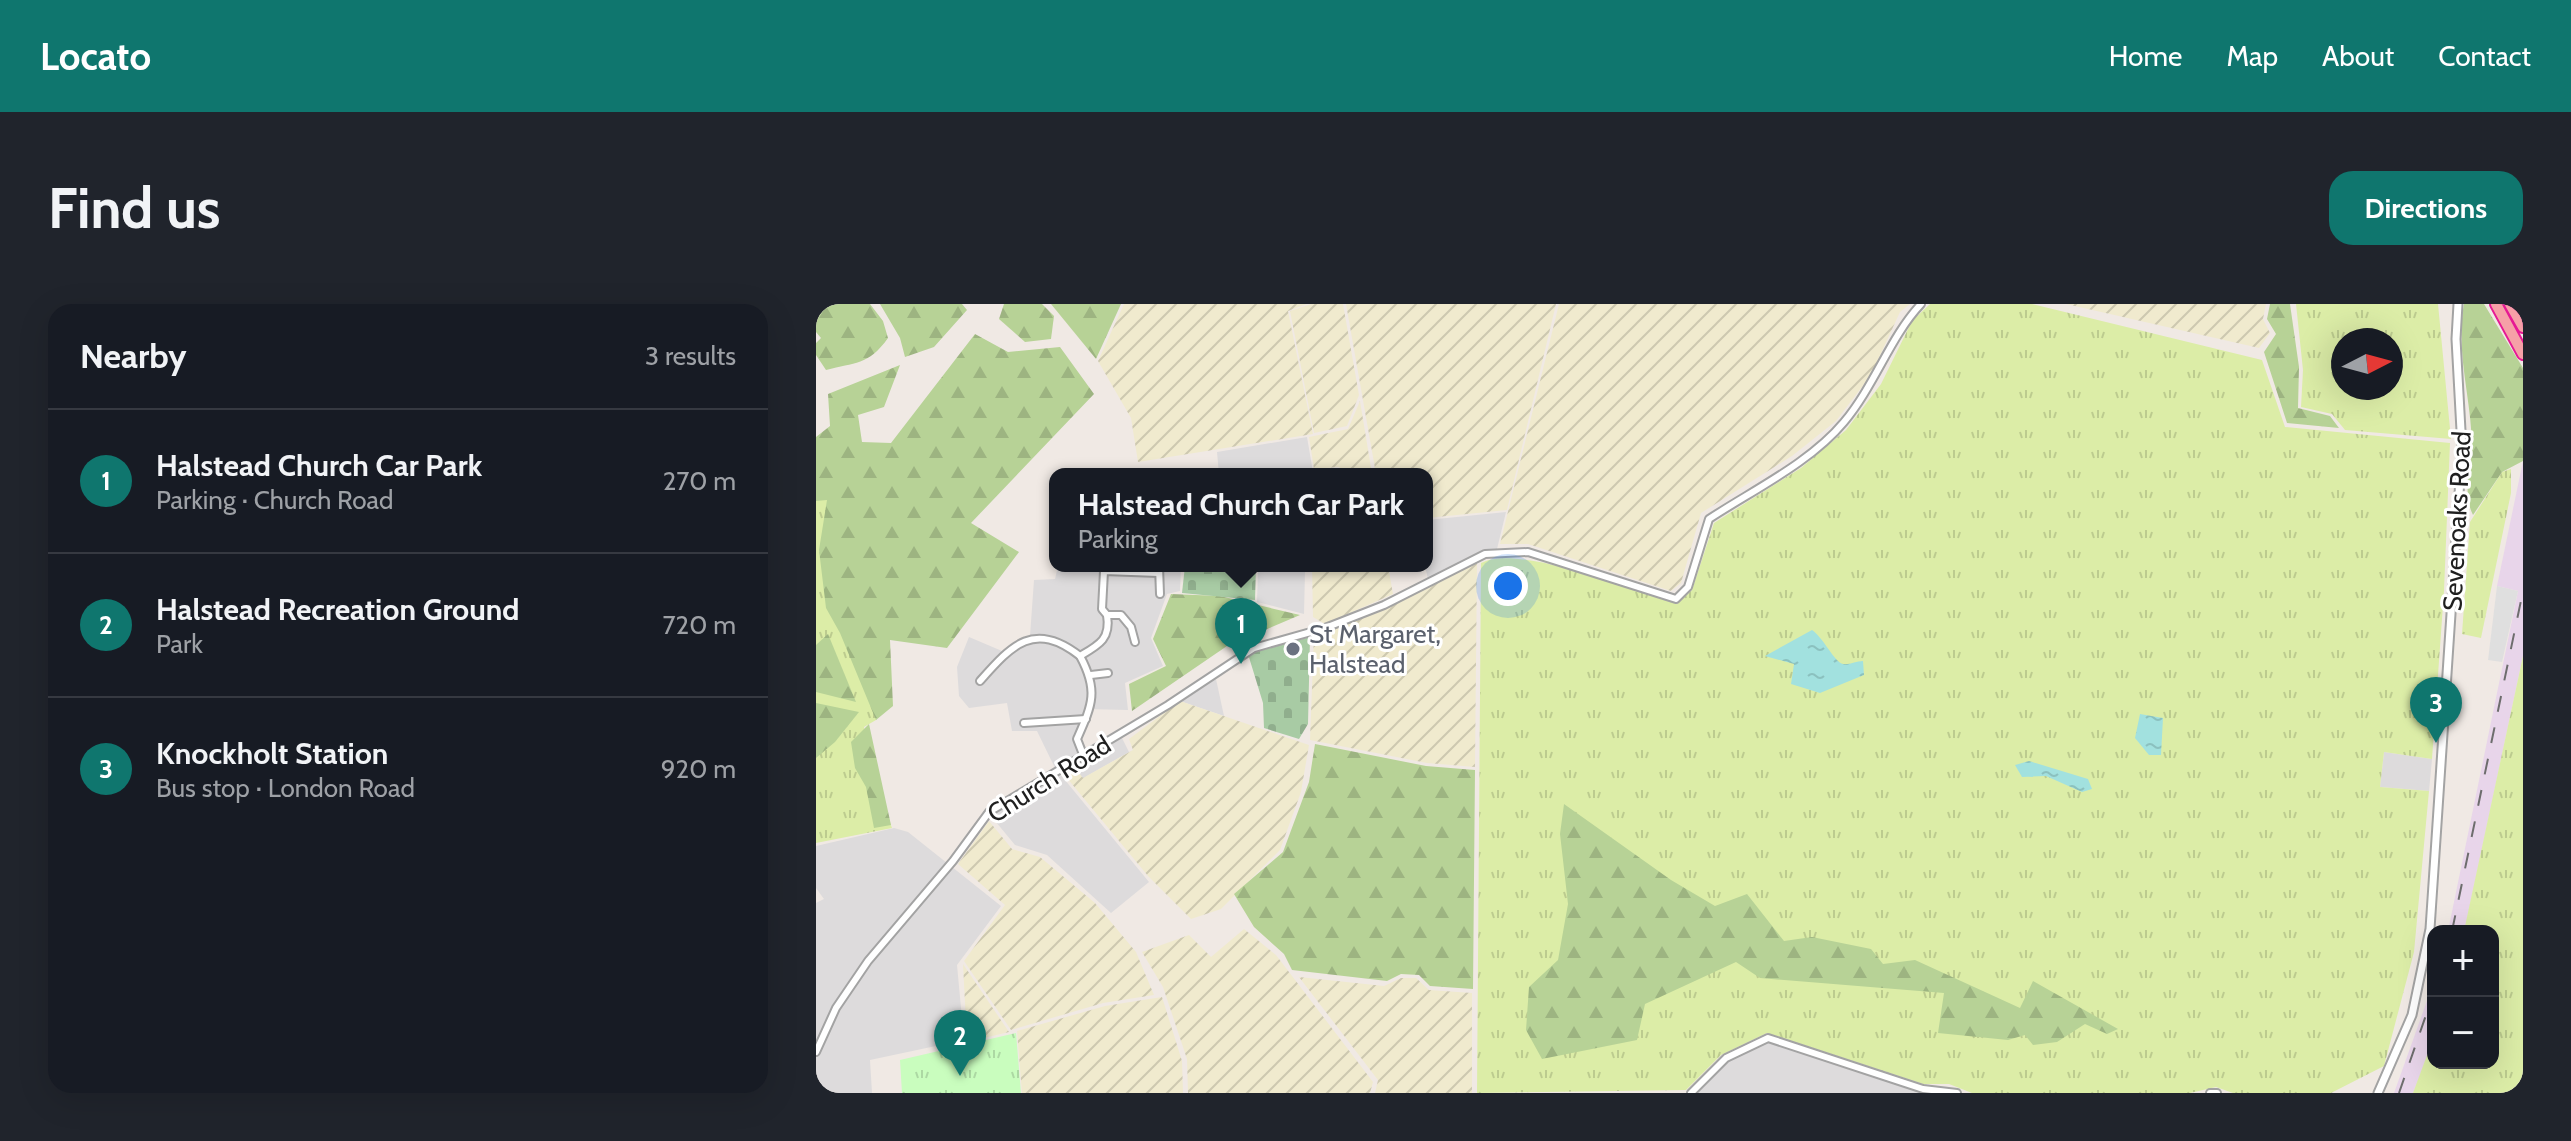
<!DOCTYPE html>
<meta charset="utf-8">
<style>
:root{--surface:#171b24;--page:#20242c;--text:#f1f3f6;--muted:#9ea1a6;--line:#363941;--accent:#0f766e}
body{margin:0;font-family:Cabin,sans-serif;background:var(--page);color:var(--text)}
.controls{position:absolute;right:24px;bottom:24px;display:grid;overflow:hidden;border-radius:16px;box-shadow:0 8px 32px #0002}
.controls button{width:72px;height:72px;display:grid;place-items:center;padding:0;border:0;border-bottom:2px solid var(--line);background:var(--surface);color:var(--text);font:40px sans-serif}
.compass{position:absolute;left:1515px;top:24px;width:72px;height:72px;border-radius:50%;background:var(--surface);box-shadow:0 8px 32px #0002;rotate:84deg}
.you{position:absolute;left:692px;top:282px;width:28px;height:28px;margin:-20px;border:6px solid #fff;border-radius:50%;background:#1a73e8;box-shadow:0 0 0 12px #1a73e833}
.badge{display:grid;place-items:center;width:52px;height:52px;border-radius:50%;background:var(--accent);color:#fff;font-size:26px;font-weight:700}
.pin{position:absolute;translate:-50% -66px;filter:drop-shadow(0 2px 4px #0008)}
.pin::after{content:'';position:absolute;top:42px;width:28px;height:24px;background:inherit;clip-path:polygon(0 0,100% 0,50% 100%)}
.popup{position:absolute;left:233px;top:164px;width:384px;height:104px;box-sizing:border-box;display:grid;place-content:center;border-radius:16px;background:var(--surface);filter:drop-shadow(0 2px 6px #0005);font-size:26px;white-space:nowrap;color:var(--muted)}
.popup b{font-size:30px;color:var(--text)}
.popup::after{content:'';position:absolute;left:50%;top:100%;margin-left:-16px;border:16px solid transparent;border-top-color:var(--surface)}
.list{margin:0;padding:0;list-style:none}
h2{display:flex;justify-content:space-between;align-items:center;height:104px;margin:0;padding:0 32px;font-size:34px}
h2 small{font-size:26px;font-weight:400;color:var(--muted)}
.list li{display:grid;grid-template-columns:52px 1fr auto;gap:24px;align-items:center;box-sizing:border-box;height:144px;padding:0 32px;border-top:2px solid var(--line)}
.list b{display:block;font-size:30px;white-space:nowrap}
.list p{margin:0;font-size:26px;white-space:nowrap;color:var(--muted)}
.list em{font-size:26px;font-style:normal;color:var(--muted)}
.map{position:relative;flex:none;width:1707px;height:789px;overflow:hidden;border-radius:24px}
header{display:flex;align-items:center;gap:48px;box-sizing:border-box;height:112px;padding:0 40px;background:var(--accent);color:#fff}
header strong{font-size:38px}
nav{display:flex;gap:44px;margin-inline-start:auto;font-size:28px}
.intro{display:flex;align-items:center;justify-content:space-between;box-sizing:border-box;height:192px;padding:0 48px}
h1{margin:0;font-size:56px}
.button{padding:20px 36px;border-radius:24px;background:var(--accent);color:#fff;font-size:28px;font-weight:700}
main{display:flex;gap:48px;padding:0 48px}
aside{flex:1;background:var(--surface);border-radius:24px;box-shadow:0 8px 32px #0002}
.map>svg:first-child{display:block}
.residential{fill:#dddbdc}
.industrial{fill:#e8d5ea}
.farmland{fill:url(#farmland-furrows)}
.grass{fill:url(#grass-tufts);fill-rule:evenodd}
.forest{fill:url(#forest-firs)}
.cemetery{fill:url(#cemetery-stones)}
.park{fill:url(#park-tufts)}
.parking{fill:#dfdfdf}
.water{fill:url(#water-ripples)}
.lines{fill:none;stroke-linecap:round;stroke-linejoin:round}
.minor-casing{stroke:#a3a3a3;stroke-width:10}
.tertiary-casing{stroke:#a3a3a3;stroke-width:11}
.trunk-casing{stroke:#e61994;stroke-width:14}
.minor{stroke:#fff;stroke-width:6}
.tertiary{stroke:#fff;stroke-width:7}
.trunk{stroke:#f6a0a7;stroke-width:10}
.rail{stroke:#6d6d6d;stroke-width:2;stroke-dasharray:16 16;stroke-linecap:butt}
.worship-dot{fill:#6b7280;stroke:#fff;stroke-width:3}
.labels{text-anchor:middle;stroke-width:6;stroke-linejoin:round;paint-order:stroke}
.street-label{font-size:26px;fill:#1f1f1f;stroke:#fff}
.worship-label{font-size:26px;fill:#5b616d;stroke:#fff;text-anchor:start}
</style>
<header>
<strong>Locato</strong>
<nav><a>Home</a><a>Map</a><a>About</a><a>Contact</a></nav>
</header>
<div class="intro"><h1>Find us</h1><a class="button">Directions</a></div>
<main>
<aside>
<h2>Nearby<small>3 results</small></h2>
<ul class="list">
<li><span class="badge">1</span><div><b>Halstead Church Car Park</b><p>Parking · Church Road</p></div><em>270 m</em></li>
<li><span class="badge">2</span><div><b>Halstead Recreation Ground</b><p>Park</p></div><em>720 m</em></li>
<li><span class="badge">3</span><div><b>Knockholt Station</b><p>Bus stop · London Road</p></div><em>920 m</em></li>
</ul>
</aside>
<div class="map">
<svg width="1707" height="789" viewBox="0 0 1707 789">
<defs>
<pattern id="farmland-furrows" width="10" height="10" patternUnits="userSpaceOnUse" patternTransform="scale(2)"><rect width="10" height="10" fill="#f0eace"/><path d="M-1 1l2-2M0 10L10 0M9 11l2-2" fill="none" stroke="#cdc8b0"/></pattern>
<pattern id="grass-tufts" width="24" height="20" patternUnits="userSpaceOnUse" patternTransform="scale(2)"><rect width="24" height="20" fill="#dceda7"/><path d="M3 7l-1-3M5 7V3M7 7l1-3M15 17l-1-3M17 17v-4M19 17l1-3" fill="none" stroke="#bccb8f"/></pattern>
<pattern id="forest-firs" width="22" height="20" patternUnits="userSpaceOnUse" patternTransform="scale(2)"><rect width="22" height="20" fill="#b7d296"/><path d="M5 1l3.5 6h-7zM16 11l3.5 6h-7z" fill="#9db481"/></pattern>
<pattern id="cemetery-stones" width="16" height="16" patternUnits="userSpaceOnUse" patternTransform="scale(2)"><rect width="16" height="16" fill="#a8cba4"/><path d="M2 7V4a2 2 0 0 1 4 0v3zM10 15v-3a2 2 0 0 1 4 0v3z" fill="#90ae8d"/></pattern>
<pattern id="park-tufts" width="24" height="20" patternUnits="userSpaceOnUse" patternTransform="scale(2)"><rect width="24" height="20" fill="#c9fdbe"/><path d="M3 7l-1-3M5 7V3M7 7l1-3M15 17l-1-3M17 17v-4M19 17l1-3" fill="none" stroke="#acd8a3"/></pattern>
<pattern id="water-ripples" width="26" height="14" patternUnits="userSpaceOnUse" patternTransform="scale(2)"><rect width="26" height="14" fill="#a2e1df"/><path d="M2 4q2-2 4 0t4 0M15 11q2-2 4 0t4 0" fill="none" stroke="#8bc1bf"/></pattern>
</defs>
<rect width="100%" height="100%" fill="#f0e9e4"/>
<g class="residential">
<polygon points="491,133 497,168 403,170 401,148"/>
<polygon points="690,208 681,245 667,246 612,275 609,262 611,216"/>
<polygon points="242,262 365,262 364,287 351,290 335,334 347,362 309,379 312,406 269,405 258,432 263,451 239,464 221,427 196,427 191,399 153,404 143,392 141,363 153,333 186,347 214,332 218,276 239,275"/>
<polygon points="442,268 489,268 488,310 441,298"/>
<polygon points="400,375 408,412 364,397"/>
<polygon points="306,434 313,448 266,475 258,462"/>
<polygon points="1568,448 1616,455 1613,487 1564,483"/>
<polygon points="244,470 333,578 295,609 231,551 199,541 175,512"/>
<polygon points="78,524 92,528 185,602 141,661 148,736 54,756 56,789 0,789 0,599 8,595 0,584 0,542"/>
<polygon points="951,737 1106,789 880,789 911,757"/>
</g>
<g class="industrial">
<polygon points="1707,157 1707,352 1649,625 1632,627 1702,287 1681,282"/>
<polygon points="1617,680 1617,735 1612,754 1597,789 1578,789"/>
</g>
<g class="farmland">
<polygon points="308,0 491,0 472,7 497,130 322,158 315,114 282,57"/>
<polygon points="495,0 527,0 543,91 531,122 498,129 474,7"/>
<polygon points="530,0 740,0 691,206 611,214 611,170 560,170"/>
<polygon points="743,0 1094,0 1084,8 1055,71 1020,117 976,152 885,209 865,279 855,287 712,240 684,240"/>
<polygon points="1250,0 1450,0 1447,15 1454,29 1443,44"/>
<polygon points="544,97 556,170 540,170 522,163 498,165 493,133 532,125"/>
<polygon points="661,259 659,463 611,459 494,436 498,331 569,305"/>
<polygon points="496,262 572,262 577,290 509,320 497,313"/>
<polygon points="364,397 493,441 485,488 464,546 405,605 375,615 332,572 246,468 258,462 267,474 317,446 313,435"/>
<polygon points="173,517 196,545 224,553 279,599 320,648 338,691 287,699 195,726 148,657 189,601 142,560"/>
<polygon points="428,625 460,651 557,778 554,789 372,789 371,755 347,683 326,648 373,631 395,653"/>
<polygon points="147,660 193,728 151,738"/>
<polygon points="483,673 568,682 585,674 600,674 613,686 656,689 656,789 559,789 562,776"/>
<polygon points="346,693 366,757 367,789 206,789 201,727 289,702"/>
</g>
<g class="grass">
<path d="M 1114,0 L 1216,0 L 1446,56 L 1469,123 L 1634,139 L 1628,287 L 1616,455 L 1568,448 L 1564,483 L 1613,487 L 1598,648 L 1568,762 L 1515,789 L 1417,789 L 1400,783 L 1374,789 L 1156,789 L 1133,780 L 1107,780 L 951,729 L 905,751 L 870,786 L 661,789 L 665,259 C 702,239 819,287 861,300 L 876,286 L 898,219 L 985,164 L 1030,126 L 1065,80 L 1096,17 Z"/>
<path d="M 1480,0 L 1622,0 L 1635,135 L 1529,126 L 1516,110 L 1485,103 L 1487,66 ZM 1575,36 L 1575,84 L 1527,84 L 1527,36 Z"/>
<polygon points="1695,165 1695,189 1665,334 1646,330 1654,218 1686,168"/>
<polygon points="0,181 16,189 64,409 60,416 48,423 53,456 76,524 0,539"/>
<polygon points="1707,352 1707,781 1695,789 1597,789 1617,735 1617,759 1677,759 1677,627 1648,627"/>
</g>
<g class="forest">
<path d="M 0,0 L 54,0 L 67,17 L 72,34 C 52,62 39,58 10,66 L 0,51 L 0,39 L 5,34 L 0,28 Z"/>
<polygon points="64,0 146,0 151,6 118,43 89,53 84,34"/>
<polygon points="188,0 226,0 238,12 235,35 209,38 183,15"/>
<polygon points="235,0 305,0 280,55"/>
<polygon points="1454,0 1474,0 1483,63 1482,104 1514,112 1523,124 1471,119 1448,48 1460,30 1451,15"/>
<path d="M 1648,0 L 1668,0 L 1707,64 L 1707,157 L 1686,168 L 1657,211 C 1646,189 1655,167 1656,144 C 1656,96 1639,48 1648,0 Z"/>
<polygon points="159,30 192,48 244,43 278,90 155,219 203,248 131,344 74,336 77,402 60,416 24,329 10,304 3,246 11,196 0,197 0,133 14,122 12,90 84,61 68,103 42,111 46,138 75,139"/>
<polygon points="355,290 404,292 484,311 411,342 316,407 313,380 350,362 337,335"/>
<polygon points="12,330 40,398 0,388 0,341"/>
<polygon points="0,399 43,408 19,438 0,454"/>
<polygon points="53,420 75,521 58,524 50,483 39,464 35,438"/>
<polygon points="499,440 610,462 659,466 657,685 614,682 603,671 585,670 571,677 476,666 468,650 438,623 418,590 467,548 493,478"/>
<polygon points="748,500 855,576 899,602 931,590 968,637 996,633 1055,645 1067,660 1099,656 1204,704 1217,677 1302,725 1291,730 1269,720 1241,738 1217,741 1209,731 1192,736 1122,729 1128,689 944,674 920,658 829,700 821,736 726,755 710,726 713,683 742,656 752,600 744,530"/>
</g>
<g class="cemetery">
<polygon points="369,262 440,262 439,296 366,289"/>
<polygon points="494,333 492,420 483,435 448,424 447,399 432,350"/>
</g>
<polygon class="park" points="200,729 205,789 86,789 84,756"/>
<polygon class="parking" points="1681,282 1702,287 1686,358 1672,356"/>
<g class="water">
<path d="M 996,326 C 1007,333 1019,359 1027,360 C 1034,361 1040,357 1047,357 L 1048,371 L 1004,389 L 975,380 L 978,360 L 949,352 Z"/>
<polygon points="1324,410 1347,414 1345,451 1333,451 1319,434"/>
<polygon points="1213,457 1272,475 1276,485 1266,488 1230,472 1206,473 1199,461"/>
</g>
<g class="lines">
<g class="minor-casing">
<g id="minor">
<polyline points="343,262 344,290"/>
<polyline points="291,311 305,311 315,323 319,338"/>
<polyline points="275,371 292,369"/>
<path d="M 164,377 C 196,341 218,316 264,352"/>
<polyline points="208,419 270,415"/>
<path d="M 268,453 L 261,435 C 276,401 283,387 264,352 C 283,341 295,335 291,311 L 286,305 L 288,267 L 343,269"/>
<path d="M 0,748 L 20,704 L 52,657 L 137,557 L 173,508 L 352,401 L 438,344 L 509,324 L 568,301 L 669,250 L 712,248 L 860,295 L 872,283 L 893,215 C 937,186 994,159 1028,118 C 1059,81 1074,33 1105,0"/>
<polyline points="875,789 910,754 952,734 1107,785 1141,789"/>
<polyline points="1394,789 1401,789"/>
</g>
</g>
<g class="tertiary-casing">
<g id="tertiary">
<polyline points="1562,789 1596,711 1614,625 1646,145 1640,35 1642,0"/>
<polyline points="1704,789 1707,787"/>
</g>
</g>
<g class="trunk-casing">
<g id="trunk">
<polyline points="1680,0 1707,50"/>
<polyline points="1694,0 1707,23"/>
</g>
</g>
<use href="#minor" class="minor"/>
<use href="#tertiary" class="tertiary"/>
<use href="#trunk" class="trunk"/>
<g class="rail">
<polyline points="1636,627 1707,287"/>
<polyline points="1583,789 1617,691"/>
</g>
</g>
<circle class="worship-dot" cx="477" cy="345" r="8"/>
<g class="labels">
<g class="street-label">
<text transform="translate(1641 217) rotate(-87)" y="9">Sevenoaks Road</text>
<text transform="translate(233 475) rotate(-32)" y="9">Church Road</text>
</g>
<g class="worship-label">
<text x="493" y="339">St Margaret,<tspan x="493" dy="30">Halstead</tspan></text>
</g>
</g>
</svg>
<div class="controls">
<button>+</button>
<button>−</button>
</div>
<svg class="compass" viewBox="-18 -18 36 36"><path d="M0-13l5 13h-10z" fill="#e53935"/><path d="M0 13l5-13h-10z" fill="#9ea1a6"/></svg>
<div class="you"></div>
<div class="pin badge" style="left:425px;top:360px">1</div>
<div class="popup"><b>Halstead Church Car Park</b>Parking</div>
<div class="pin badge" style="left:144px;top:772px">2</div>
<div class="pin badge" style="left:1620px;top:439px">3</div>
</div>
</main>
